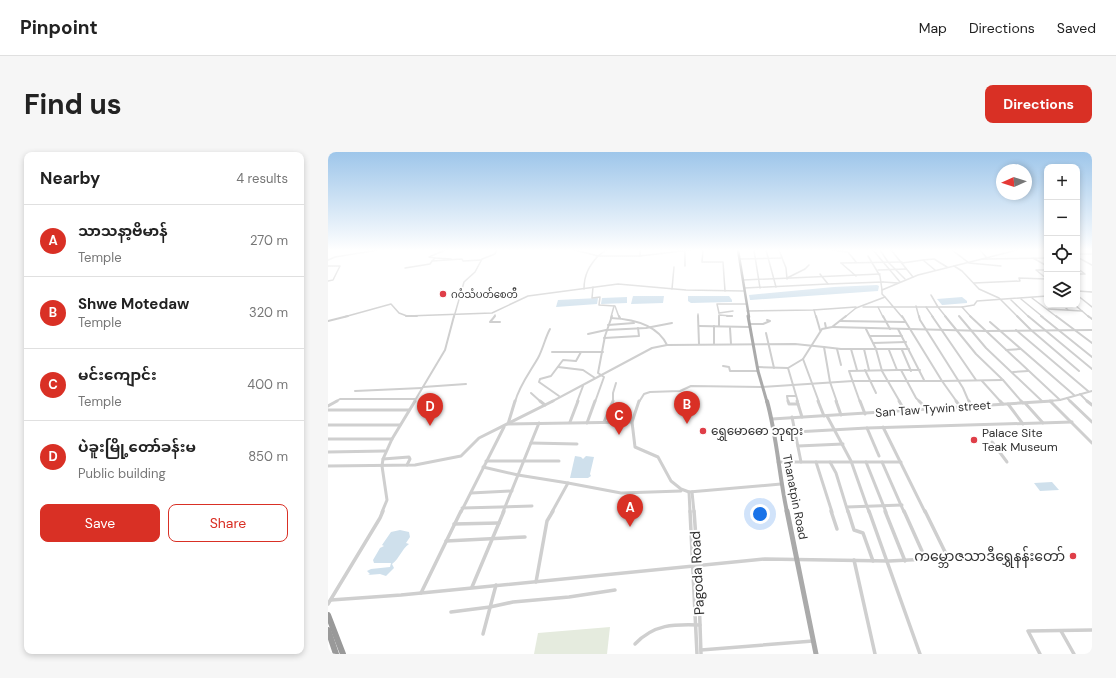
<!DOCTYPE html>
<meta charset="utf-8">
<style>
:root{--surface:#fff;--page:#f6f6f6;--text:#222;--muted:#767676;--line:#e0e0e0;--accent:#d93025}
body{margin:0;font-family:"DM Sans","Noto Sans Myanmar",sans-serif;background:var(--page);color:var(--text)}
.controls{position:absolute;right:12px;top:12px;display:grid;overflow:hidden;border-radius:8px;box-shadow:0 2px 6px #0003}
.controls button{width:36px;height:36px;display:grid;place-items:center;padding:0;border:0;border-bottom:1px solid var(--line);background:var(--surface);color:var(--text);font:20px sans-serif}
.compass{position:absolute;left:668px;top:12px;width:36px;height:36px;border-radius:50%;background:var(--surface);box-shadow:0 2px 6px #0003;rotate:267deg}
.you{position:absolute;left:432px;top:362px;width:14px;height:14px;margin:-10px;border:3px solid #fff;border-radius:50%;background:#1a73e8;box-shadow:0 0 0 6px #1a73e833}
.badge{display:grid;place-items:center;width:26px;height:26px;border-radius:50%;background:var(--accent);color:#fff;font-size:13px;font-weight:700}
.pin{position:absolute;translate:-50% -33px;filter:drop-shadow(0 1px 2px #0008)}
.pin::after{content:'';position:absolute;top:21px;width:14px;height:12px;background:inherit;clip-path:polygon(0 0,100% 0,50% 100%)}
.list{margin:0;padding:0;list-style:none}
h2{display:flex;justify-content:space-between;align-items:center;height:52px;margin:0;padding:0 16px;font-size:17px}
h2 small{font-size:13px;font-weight:400;color:var(--muted)}
.list li{display:grid;grid-template-columns:26px 1fr auto;gap:12px;align-items:center;box-sizing:border-box;height:72px;padding:0 16px;border-top:1px solid var(--line)}
.list b{display:block;font-size:15px;white-space:nowrap}
.list p{margin:0;font-size:13px;white-space:nowrap;color:var(--muted)}
.list em{font-size:13px;font-style:normal;color:var(--muted)}
.actions{display:flex;gap:8px;padding:12px 16px}
.actions a{flex:1;padding:9px 0;border:1px solid var(--accent);border-radius:8px;text-align:center;font-size:14px;color:var(--accent)}
.actions .main{background:var(--accent);color:#fff}
.icon{flex:none;width:22px;height:22px;fill:none;stroke:currentColor;stroke-width:2;stroke-linecap:round;stroke-linejoin:round}
.map{position:relative;flex:none;width:764px;height:502px;overflow:hidden;border-radius:8px}
header{display:flex;align-items:center;gap:24px;box-sizing:border-box;height:56px;padding:0 20px;background:var(--surface);border-bottom:1px solid var(--line)}
header strong{font-size:19px}
nav{display:flex;gap:22px;margin-inline-start:auto;font-size:14px}
.intro{display:flex;align-items:center;justify-content:space-between;box-sizing:border-box;height:96px;padding:0 24px}
h1{margin:0;font-size:28px}
.button{padding:10px 18px;border-radius:8px;background:var(--accent);color:#fff;font-size:14px;font-weight:700}
main{display:flex;gap:24px;padding:0 24px}
aside{flex:1;background:var(--surface);border-radius:8px;box-shadow:0 2px 6px #0003}
.map>svg:first-child{display:block}
.green{fill:#e5ebde}
.water{fill:#cfe0ec}
.lines{fill:none;stroke-linecap:round;stroke-linejoin:round}
.minor-far3{stroke:#cfcfcf;stroke-width:1.5}
.minor-far2{stroke:#cfcfcf;stroke-width:2}
.minor-far1{stroke:#cfcfcf;stroke-width:3}
.minor{stroke:#cfcfcf;stroke-width:3.5}
.major-far3{stroke:#aaa;stroke-width:2.5}
.major-far2{stroke:#aaa;stroke-width:3}
.major-far1{stroke:#aaa;stroke-width:4}
.major{stroke:#aaa;stroke-width:5}
.highway{stroke:#999;stroke-width:6}
.poi-dot{fill:#df3e48;stroke:#fff;stroke-width:1.5}
.labels{text-anchor:middle;stroke-width:4;stroke-linejoin:round;paint-order:stroke}
.far-poi-label{font-size:10px;fill:#323232;stroke:#fff;text-anchor:start}
.street-label{font-size:12px;fill:#323232;stroke:#fff}
.poi-label{font-size:12px;fill:#323232;stroke:#fff;text-anchor:start}
.near-poi-label{font-size:14px;fill:#323232;stroke:#fff;text-anchor:end}
.near-street-label{font-size:14px;fill:#323232;stroke:#fff}
</style>
<header>
<strong>Pinpoint</strong>
<nav><a>Map</a><a>Directions</a><a>Saved</a></nav>
</header>
<div class="intro"><h1>Find us</h1><a class="button">Directions</a></div>
<main>
<aside>
<h2>Nearby<small>4 results</small></h2>
<ul class="list">
<li><span class="badge">A</span><div><b>သာသနာ့ဗိမာန်</b><p>Temple</p></div><em>270 m</em></li>
<li><span class="badge">B</span><div><b>Shwe Motedaw</b><p>Temple</p></div><em>320 m</em></li>
<li><span class="badge">C</span><div><b>မင်းကျောင်း</b><p>Temple</p></div><em>400 m</em></li>
<li><span class="badge">D</span><div><b>ပဲခူးမြို့တော်ခန်းမ</b><p>Public building</p></div><em>850 m</em></li>
</ul>
<div class="actions"><a class="main">Save</a><a>Share</a></div>
</aside>
<div class="map">
<svg width="764" height="502" viewBox="0 0 764 502">
<rect width="100%" height="100%" fill="#fff"/>
<polygon class="green" points="282,475 279,502 206,502 210,481"/>
<g class="water">
<polygon points="549,133 551,134 550,139 423,148 422,148 421,143 506,135"/>
<polygon points="305,144 336,144 335,151 303,152"/>
<polygon points="360,144 401,144 404,148 404,150 401,150 363,151 360,149"/>
<polygon points="299,145 299,151 273,152 274,146"/>
<polygon points="634,145 639,149 639,151 614,153 609,147"/>
<polygon points="270,146 269,152 228,155 230,148"/>
<polygon points="247,304 253,305 255,307 258,304 266,305 262,322 263,324 260,326 242,326"/>
<polygon points="724,330 731,338 712,339 706,331"/>
<path d="M 72,378 L 81,380 L 82,385 L 78,391 L 81,392 C 73,398 72,406 64,412 L 66,416 L 58,424 L 52,422 L 40,423 L 42,422 L 39,419 L 43,417 L 62,415 L 63,411 L 46,411 L 45,408 L 52,396 L 56,394 L 54,393 L 63,380 Z"/>
</g>
<g class="lines">
<g class="minor-far3">
<path d="M 247,98 L 270,104 C 261,114 256,123 256,137"/>
<polyline points="278,98 270,104 312,104 362,98"/>
<polyline points="312,98 312,104"/>
<polyline points="357,98 357,114"/>
<polyline points="375,98 374,110 395,110 397,139"/>
<polyline points="426,98 432,136"/>
<polyline points="438,98 448,135"/>
<polyline points="451,98 458,116 459,127"/>
<polyline points="503,98 520,100 528,110"/>
<polyline points="545,98 572,130"/>
<polyline points="552,98 560,110 577,127"/>
<polyline points="563,98 585,125"/>
<polyline points="624,98 641,111 673,114"/>
<polyline points="652,98 658,105"/>
<polyline points="749,102 764,102"/>
<polyline points="540,104 552,124 554,138"/>
<polyline points="749,105 764,113"/>
<polyline points="107,106 123,107"/>
<polyline points="705,106 719,114"/>
<polyline points="412,107 453,106"/>
<polyline points="654,107 689,98"/>
<polyline points="0,108 7,105 50,98"/>
<polyline points="595,108 606,107 619,115"/>
<polyline points="104,109 107,106 101,105 117,98"/>
<polyline points="513,111 574,110"/>
<polyline points="513,111 528,124"/>
<polyline points="574,111 595,108 607,118"/>
<polyline points="0,114 12,114 5,128 0,129"/>
<polyline points="626,114 634,119 651,137 671,146 690,165"/>
<polyline points="77,116 102,112 104,109 134,107 135,109 153,108"/>
<polyline points="550,118 578,117"/>
<polyline points="719,118 708,118 719,127"/>
<polyline points="749,119 753,119 757,122 749,122"/>
<polyline points="492,122 500,132 555,130"/>
<polyline points="459,126 477,117 481,113"/>
<polyline points="415,128 552,122"/>
<polyline points="555,130 570,131"/>
<polyline points="646,131 692,129 691,126 719,127"/>
<polyline points="265,135 264,146 272,145 271,153 287,154 291,165"/>
<polyline points="416,136 500,132"/>
<polyline points="344,137 346,115"/>
<polyline points="749,139 764,140"/>
<polyline points="749,143 764,155"/>
<polyline points="557,145 574,165"/>
<polyline points="704,146 729,165"/>
<polyline points="693,147 715,165"/>
<polyline points="683,148 701,165"/>
<polyline points="735,153 740,158"/>
<polyline points="747,153 761,165"/>
<polyline points="588,154 591,165"/>
<polyline points="535,155 610,155 603,143"/>
<polyline points="550,155 555,165"/>
<polyline points="598,155 605,165"/>
<polyline points="634,155 643,165"/>
<polyline points="720,157 754,159"/>
<polyline points="486,158 488,165"/>
<polyline points="419,159 485,158 528,155"/>
<polyline points="391,161 389,152 418,152"/>
<polyline points="391,161 405,159"/>
<polyline points="370,162 370,165"/>
<polyline points="16,165 63,152 71,161 79,164 164,161 200,144 290,132 358,138 416,139"/>
<polyline points="126,165 136,130 147,120 154,107 167,102 169,98"/>
<polyline points="166,165 167,163"/>
<polyline points="283,165 286,154"/>
<polyline points="391,165 391,163 404,164"/>
<polyline points="517,165 528,156 557,145 554,142 554,138 590,123 654,107 719,106"/>
<polyline points="618,165 610,155 634,155 646,153 649,149 719,144"/>
</g>
<g class="minor-far2">
<polyline points="78,164 89,164"/>
<polyline points="167,164 162,170 172,170"/>
<polyline points="291,164 292,166"/>
<polyline points="370,164 371,192"/>
<polyline points="391,164 391,174"/>
<polyline points="399,164 404,164"/>
<polyline points="488,164 492,178"/>
<polyline points="555,164 562,177"/>
<polyline points="574,164 614,229 629,250"/>
<polyline points="591,164 592,168 635,236 641,250"/>
<polyline points="604,164 648,228"/>
<polyline points="617,164 648,202 675,228 694,250"/>
<polyline points="631,164 658,196 714,249"/>
<polyline points="642,164 732,248"/>
<polyline points="689,164 703,178 751,219"/>
<polyline points="700,164 764,217"/>
<polyline points="713,164 764,205"/>
<polyline points="728,164 764,191"/>
<polyline points="760,164 764,167"/>
<path d="M 283,166 C 304,167 329,172 339,193"/>
<polyline points="0,169 20,164"/>
<polyline points="512,169 577,170"/>
<polyline points="662,170 746,243"/>
<polyline points="497,171 498,176"/>
<polyline points="421,172 435,172 442,169 439,168"/>
<polyline points="280,173 306,171"/>
<polyline points="371,174 422,175"/>
<polyline points="386,174 386,192"/>
<polyline points="505,175 657,179 764,178"/>
<polyline points="402,176 403,192"/>
<polyline points="538,177 548,197 554,219 572,250"/>
<polyline points="570,177 596,228"/>
<polyline points="688,178 760,239"/>
<polyline points="438,181 446,216"/>
<polyline points="260,182 278,178 318,176 344,171"/>
<polyline points="542,184 574,184"/>
<polyline points="276,186 311,184 310,176"/>
<polyline points="545,191 578,190"/>
<polyline points="496,195 513,197 581,197"/>
<polyline points="509,197 513,213"/>
<polyline points="523,197 529,218"/>
<polyline points="536,197 541,218"/>
<polyline points="561,198 569,218 592,218"/>
<polyline points="574,198 583,219"/>
<polyline points="678,198 692,197"/>
<polyline points="224,200 275,200"/>
<polyline points="475,207 491,250"/>
<polyline points="395,214 401,215 402,219 430,219"/>
<polyline points="230,215 255,218 267,226"/>
<polyline points="430,215 460,216"/>
<polyline points="537,218 548,241"/>
<polyline points="573,218 588,246 592,250"/>
<polyline points="685,220 700,219"/>
<polyline points="614,229 675,228"/>
<polyline points="654,229 673,250"/>
<polyline points="95,235 138,232"/>
<polyline points="27,239 94,236"/>
<polyline points="203,241 213,250"/>
<polyline points="752,242 760,250"/>
<polyline points="231,244 211,230 212,227 223,224 235,208 248,209 253,200"/>
<polyline points="739,246 743,250"/>
<polyline points="7,250 12,247 87,247"/>
<polyline points="86,250 117,198 126,164"/>
<path d="M 187,250 C 191,234 202,220 210,206 C 215,197 217,186 222,177"/>
<polyline points="223,250 324,196 339,193 467,192 496,195 502,230 509,250"/>
<polyline points="249,250 255,234"/>
<polyline points="267,250 276,225 270,221 277,184 284,164"/>
<polyline points="285,250 285,241 288,231"/>
<polyline points="311,250 316,242 322,240 352,239 363,234 434,235 525,229 614,229"/>
<polyline points="460,250 459,244 468,244"/>
<polyline points="470,250 460,216 475,207 494,177 504,175 518,164"/>
<polyline points="532,250 521,219 569,218"/>
<polyline points="710,250 732,248 764,239"/>
</g>
<g class="minor-far1">
<polyline points="187,249 180,272 304,270"/>
<polyline points="212,249 217,253"/>
<polyline points="311,249 304,270 307,295 330,305 343,329 353,337 361,340 453,332"/>
<polyline points="460,249 461,252 470,252"/>
<polyline points="469,249 474,265"/>
<polyline points="490,249 496,264"/>
<polyline points="508,249 513,263"/>
<polyline points="532,249 537,262"/>
<polyline points="571,249 577,259"/>
<polyline points="591,249 599,257"/>
<polyline points="628,249 632,254"/>
<polyline points="641,249 643,254"/>
<polyline points="672,249 675,252"/>
<polyline points="693,249 695,251"/>
<polyline points="722,249 764,291"/>
<polyline points="742,249 764,270"/>
<polyline points="759,249 764,253"/>
<polyline points="697,251 715,271"/>
<polyline points="680,252 695,272"/>
<polyline points="0,254 9,249"/>
<polyline points="0,258 81,258"/>
<polyline points="499,264 523,309 541,360"/>
<polyline points="464,265 473,310"/>
<polyline points="444,267 724,249"/>
<polyline points="242,270 250,249"/>
<polyline points="276,270 285,249"/>
<polyline points="259,271 267,249"/>
<polyline points="0,273 72,273"/>
<polyline points="555,275 597,360"/>
<polyline points="539,276 551,304"/>
<polyline points="467,280 539,276 744,270"/>
<polyline points="0,287 64,287"/>
<polyline points="664,290 679,310"/>
<polyline points="203,291 249,292"/>
<polyline points="470,294 515,292"/>
<polyline points="0,300 57,299"/>
<polyline points="55,307 81,305 82,307 79,313"/>
<polyline points="158,309 231,309"/>
<polyline points="450,310 573,310"/>
<polyline points="488,310 504,360"/>
<polyline points="502,310 508,321 520,360"/>
<polyline points="538,310 558,360"/>
<polyline points="554,310 576,360"/>
<polyline points="0,314 87,313 133,304 151,286 225,249"/>
<polyline points="155,315 190,323 240,331"/>
<polyline points="361,340 362,360"/>
<polyline points="364,340 366,360"/>
<polyline points="143,341 184,339"/>
<polyline points="519,355 574,353"/>
<polyline points="134,356 204,354"/>
<polyline points="54,360 59,348 54,314 55,307 64,287 87,249"/>
<polyline points="133,360 176,275"/>
<polyline points="175,360 211,271"/>
<polyline points="224,360 240,331 293,341 353,339"/>
</g>
<g class="minor">
<polyline points="362,359 369,502"/>
<polyline points="366,359 370,414 373,502"/>
<polyline points="503,359 509,377"/>
<polyline points="520,359 526,378 535,381 545,409"/>
<polyline points="541,359 592,502"/>
<polyline points="557,359 577,409"/>
<polyline points="576,359 598,408"/>
<polyline points="126,372 171,371"/>
<polyline points="118,389 197,385"/>
<polyline points="526,408 547,502"/>
<polyline points="208,430 219,369 225,359"/>
<polyline points="144,435 176,359"/>
<polyline points="93,441 133,359"/>
<polyline points="3,448 73,443 437,407 561,409 620,406 597,359"/>
<polyline points="0,452 52,366 55,359"/>
<polyline points="123,460 162,455 185,450 241,445 287,438"/>
<polyline points="733,479 746,502"/>
<polyline points="155,482 168,433"/>
<path d="M 307,492 C 326,472 346,472 372,473"/>
<polyline points="373,498 485,489"/>
<polyline points="712,502 700,479 764,478"/>
</g>
<polyline class="major-far3" points="410,98 421,165"/>
<polyline class="major-far2" points="420,164 430,219 439,250"/>
<path class="major-far1" d="M 439,249 C 449,285 451,323 459,360"/>
<polyline class="major" points="459,359 488,502"/>
<g class="highway">
<polyline points="0,463 15,502"/>
<polyline points="0,478 8,502"/>
</g>
</g>
<linearGradient id="sky" x2="0" y2="1"><stop stop-color="#9ec6ea"/><stop offset="0.58" stop-color="#fff"/><stop offset="1" stop-color="#fff" stop-opacity="0"/></linearGradient>
<rect width="764" height="169" fill="url(#sky)"/>
<g class="poi-dot">
<circle cx="115" cy="142" r="4"/>
<circle cx="375" cy="279" r="4"/>
<circle cx="646" cy="288" r="4"/>
<circle cx="745" cy="404" r="4"/>
</g>
<g class="labels">
<g class="far-poi-label">
<text x="123" y="146">ဂဝံသံပတ်စေတီ</text>
</g>
<g class="street-label">
<text transform="translate(605 257) rotate(-4)" y="4">San Taw Tywin street</text>
<text transform="translate(467 345) rotate(79)" y="4">Thanatpin Road</text>
</g>
<g class="poi-label">
<text x="383" y="283">ရွှေမောဓော ဘုရား</text>
<text x="654" y="285">Palace Site<tspan x="654" dy="14">Teak Museum</tspan></text>
</g>
<g class="near-poi-label">
<text x="737" y="409">ကမ္ဘောဇသာဒီရွှေနန်းတော်</text>
</g>
<g class="near-street-label">
<text transform="translate(369 421) rotate(-93)" y="5">Pagoda Road</text>
</g>
</g>
</svg>
<div class="controls">
<button>+</button>
<button>−</button>
<button><svg class="icon" aria-label="locate" viewBox="0 0 24 24"><circle cx="12" cy="12" r="6"/><path d="M12 2v4M12 18v4M2 12h4M18 12h4"/></svg></button>
<button><svg class="icon" aria-label="layers" viewBox="0 0 24 24"><path d="M12 4l9 5-9 5-9-5zM3 14l9 5 9-5"/></svg></button>
</div>
<svg class="compass" viewBox="-18 -18 36 36"><path d="M0-13l5 13h-10z" fill="#e53935"/><path d="M0 13l5-13h-10z" fill="#767676"/></svg>
<div class="you"></div>
<div class="pin badge" style="left:302px;top:375px">A</div>
<div class="pin badge" style="left:359px;top:272px">B</div>
<div class="pin badge" style="left:291px;top:283px">C</div>
<div class="pin badge" style="left:102px;top:274px">D</div>
</div>
</main>
